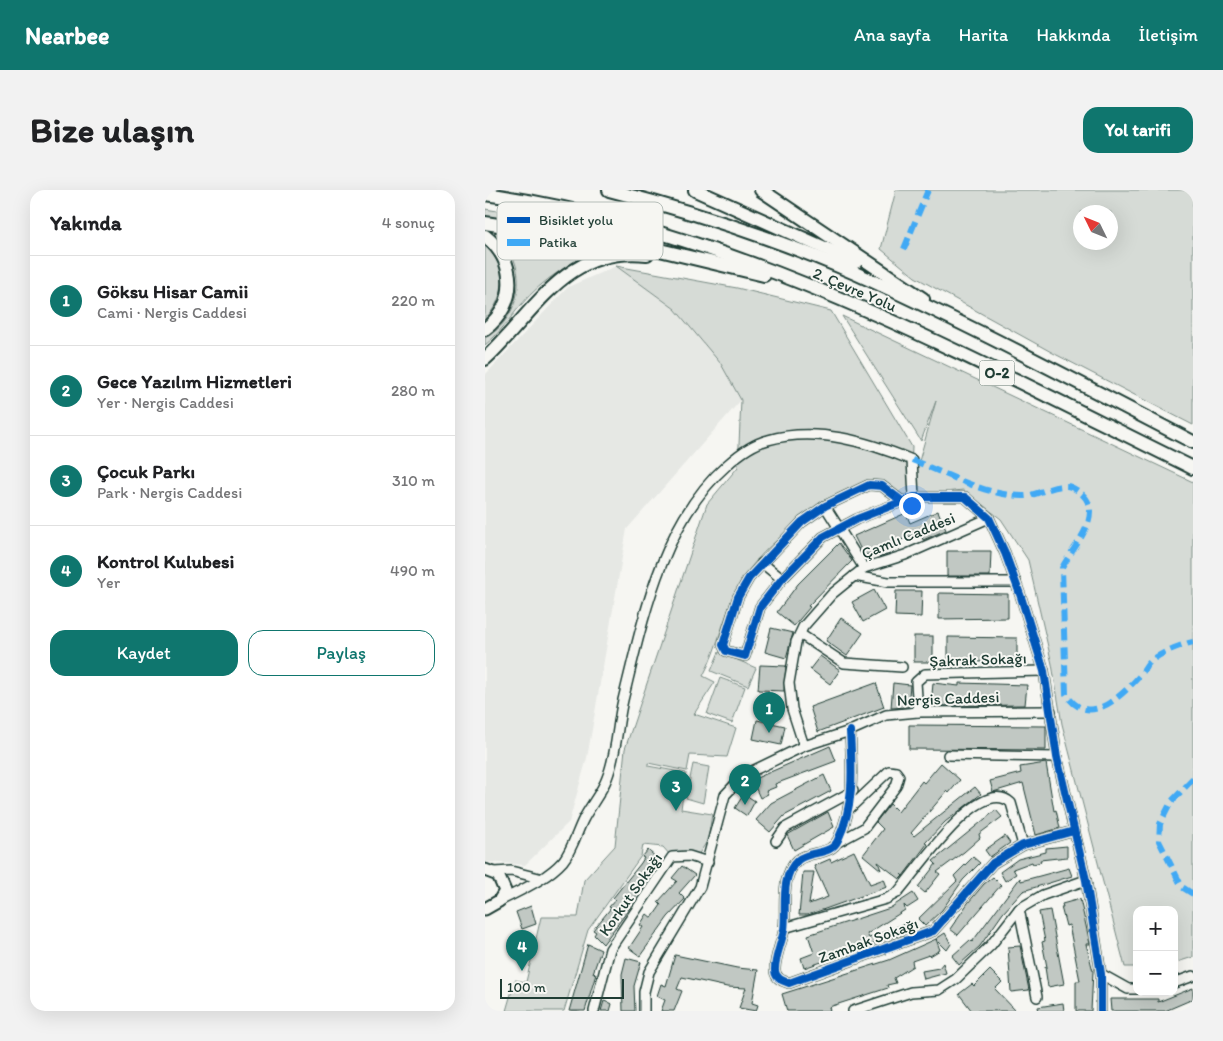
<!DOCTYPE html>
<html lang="tr">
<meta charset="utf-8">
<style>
:root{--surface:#fff;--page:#f2f2f2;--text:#202124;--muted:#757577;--line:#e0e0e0;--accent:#0f766e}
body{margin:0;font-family:Itim,sans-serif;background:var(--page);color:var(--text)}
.controls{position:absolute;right:15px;bottom:15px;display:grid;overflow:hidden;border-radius:10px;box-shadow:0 5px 20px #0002}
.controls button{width:45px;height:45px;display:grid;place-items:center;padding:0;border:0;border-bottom:1px solid var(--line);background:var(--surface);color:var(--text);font:25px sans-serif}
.compass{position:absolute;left:588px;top:15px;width:45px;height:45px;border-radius:50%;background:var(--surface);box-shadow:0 5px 20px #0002;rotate:313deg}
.scale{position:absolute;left:15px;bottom:12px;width:124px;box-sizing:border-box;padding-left:5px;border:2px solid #1f3d34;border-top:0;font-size:14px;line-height:18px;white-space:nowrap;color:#1f3d34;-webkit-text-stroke:4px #f6f6f2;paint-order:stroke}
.you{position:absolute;left:426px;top:315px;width:18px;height:18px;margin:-12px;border:4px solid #fff;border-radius:50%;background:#1a73e8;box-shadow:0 0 0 8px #1a73e833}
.badge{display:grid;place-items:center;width:32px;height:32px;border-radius:50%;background:var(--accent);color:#fff;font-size:16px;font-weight:700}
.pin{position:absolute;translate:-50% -41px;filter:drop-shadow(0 1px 2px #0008)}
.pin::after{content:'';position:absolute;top:26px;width:18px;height:15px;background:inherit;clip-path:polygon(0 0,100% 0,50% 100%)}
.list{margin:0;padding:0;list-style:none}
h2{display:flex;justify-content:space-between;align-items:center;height:65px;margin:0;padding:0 20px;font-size:21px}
h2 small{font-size:16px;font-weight:400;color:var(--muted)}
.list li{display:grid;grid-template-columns:32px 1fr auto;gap:15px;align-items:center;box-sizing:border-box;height:90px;padding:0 20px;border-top:1px solid var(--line)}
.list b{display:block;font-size:19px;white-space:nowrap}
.list p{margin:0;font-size:16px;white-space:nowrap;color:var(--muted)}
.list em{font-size:16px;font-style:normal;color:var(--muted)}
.actions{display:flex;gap:10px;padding:15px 20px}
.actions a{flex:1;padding:11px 0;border:1px solid var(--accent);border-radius:15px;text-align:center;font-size:18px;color:var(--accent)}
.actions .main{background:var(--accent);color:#fff}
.map{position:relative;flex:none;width:708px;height:821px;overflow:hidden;border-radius:15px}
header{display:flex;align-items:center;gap:30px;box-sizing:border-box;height:70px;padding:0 25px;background:var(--accent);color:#fff}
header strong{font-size:24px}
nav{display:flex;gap:28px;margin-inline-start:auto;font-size:18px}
.intro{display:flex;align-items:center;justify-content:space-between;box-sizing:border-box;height:120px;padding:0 30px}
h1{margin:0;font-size:35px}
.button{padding:12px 22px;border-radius:15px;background:var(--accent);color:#fff;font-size:18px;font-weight:700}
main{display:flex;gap:30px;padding:0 30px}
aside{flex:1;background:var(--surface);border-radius:15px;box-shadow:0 5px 20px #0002}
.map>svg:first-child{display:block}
.built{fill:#e6e8e4}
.green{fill:#d6dbd6;stroke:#7a8c85;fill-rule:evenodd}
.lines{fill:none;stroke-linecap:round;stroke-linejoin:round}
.stream{stroke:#72847d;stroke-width:2.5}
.building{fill:#c1c8c3;stroke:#1f3d34}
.minor-casing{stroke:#1f3d34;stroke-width:12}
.major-casing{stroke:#1f3d34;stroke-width:15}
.highway-casing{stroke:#1f3d34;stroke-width:16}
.minor{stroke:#f6f6f2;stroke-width:9}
.major{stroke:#f6f6f2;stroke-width:11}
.highway{stroke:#f6f6f2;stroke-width:12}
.quiet{stroke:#3fa9f5;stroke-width:6;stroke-dasharray:12 6;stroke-linecap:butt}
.cycleway-casing{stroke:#f6f6f2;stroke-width:11}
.cycleway{stroke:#0057b8;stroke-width:8}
.labels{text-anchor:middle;stroke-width:4;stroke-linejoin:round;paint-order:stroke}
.shield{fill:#f6f6f2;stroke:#60746d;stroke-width:1}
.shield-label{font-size:15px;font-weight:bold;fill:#1f3d34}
.street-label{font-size:16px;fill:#1f3d34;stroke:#f6f6f2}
.key{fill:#f6f6f2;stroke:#b6beb9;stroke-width:1}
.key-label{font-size:14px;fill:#1f3d34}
</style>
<header>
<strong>Nearbee</strong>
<nav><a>Ana sayfa</a><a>Harita</a><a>Hakkında</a><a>İletişim</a></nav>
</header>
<div class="intro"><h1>Bize ulaşın</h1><a class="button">Yol tarifi</a></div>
<main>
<aside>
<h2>Yakında<small>4 sonuç</small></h2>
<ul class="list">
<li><span class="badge">1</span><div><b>Göksu Hisar Camii</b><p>Cami · Nergis Caddesi</p></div><em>220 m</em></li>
<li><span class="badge">2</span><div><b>Gece Yazılım Hizmetleri</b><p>Yer · Nergis Caddesi</p></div><em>280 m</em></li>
<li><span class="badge">3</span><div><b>Çocuk Parkı</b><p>Park · Nergis Caddesi</p></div><em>310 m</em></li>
<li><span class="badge">4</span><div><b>Kontrol Kulubesi</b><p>Yer</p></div><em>490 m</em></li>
</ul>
<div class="actions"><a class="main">Kaydet</a><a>Paylaş</a></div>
</aside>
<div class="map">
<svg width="708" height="821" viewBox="0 0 708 821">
<rect width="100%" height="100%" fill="#f6f6f2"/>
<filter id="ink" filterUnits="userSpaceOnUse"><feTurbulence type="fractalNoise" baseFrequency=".02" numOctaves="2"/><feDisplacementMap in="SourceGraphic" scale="10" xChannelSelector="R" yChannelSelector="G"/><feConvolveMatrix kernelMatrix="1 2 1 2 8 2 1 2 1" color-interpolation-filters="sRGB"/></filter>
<g filter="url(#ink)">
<polygon class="built" points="131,76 190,119 236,174 256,210 142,339 102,568 84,632 40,675 0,672 0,185 83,97"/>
<g class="green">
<path d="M 411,0 L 708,0 L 708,235 L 568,163 L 430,87 L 396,59 ZM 596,22 L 626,22 L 626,52 L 596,52 Z"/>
<polygon points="0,19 73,31 147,48 0,28"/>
<path d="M 9,42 L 117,58 L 117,60 C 85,72 58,89 36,115 C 24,129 14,144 0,155 L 0,148 C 32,131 44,87 22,57 C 19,51 13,47 9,42 Z"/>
<path d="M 0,56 C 24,76 21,108 0,129 Z"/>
<path d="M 131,76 L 252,98 L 346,121 L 427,257 L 425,303 L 451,211 L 436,251 L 357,126 L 708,292 L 708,767 L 689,773 L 689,720 L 652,720 L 652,777 L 640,777 L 577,534 L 567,474 L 543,370 L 516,329 L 478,300 L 425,306 L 418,310 L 382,293 C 334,320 281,346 253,397 C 239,424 233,458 218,486 L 230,492 L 209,524 L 251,538 L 242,567 L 205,565 L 202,581 L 163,573 L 163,576 L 201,583 L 196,619 L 227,624 L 223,650 L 213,665 L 185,665 L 178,657 L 158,655 L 156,666 L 103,740 L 79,821 L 21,821 L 30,790 L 41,792 L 56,727 L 93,727 L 99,690 L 130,656 L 140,559 L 222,314 L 253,277 L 256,210 L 236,174 L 190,119 Z"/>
<polygon points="234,462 271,478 263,496 226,481"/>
<polygon points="235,488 260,497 247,533 222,524"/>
<polygon points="208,574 224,577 218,613 201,608"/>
</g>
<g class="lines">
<g class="stream">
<polyline points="114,63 128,59"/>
<path d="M 0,146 C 43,119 38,71 2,40 L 48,46"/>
<path d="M 0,160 C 35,129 56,85 102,67"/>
</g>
</g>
<g class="building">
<polygon points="453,321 461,340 438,350 435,342 379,366 369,346 421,323 425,333"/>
<polygon points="354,353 367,371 323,416 325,417 309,436 292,422 313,394"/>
<polygon points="462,361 506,361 505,386 462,386"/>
<polygon points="389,400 400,420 378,432 367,412"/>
<polygon points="411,401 437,401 436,427 410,426"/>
<polygon points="454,403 523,404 523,428 454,429"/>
<polygon points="356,428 378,443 362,466 341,451"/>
<polygon points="286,438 308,443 301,468 280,462"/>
<rect x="429" y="446" width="19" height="26"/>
<polygon points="463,447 532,448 532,473 463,471"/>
<polygon points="335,466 355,480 345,494 325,479"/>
<polygon points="275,475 301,476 299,501 273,500"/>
<polygon points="391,493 399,517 333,542 325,517"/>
<polygon points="408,493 425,495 423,517 406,518"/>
<polygon points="448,493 474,496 474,493 542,495 540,515 446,516"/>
<polygon points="272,530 300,536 296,555 268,549"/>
<polygon points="424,535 561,536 561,560 424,559"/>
<polygon points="345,556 351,571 290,594 291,597 281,601 283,604 275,608 267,590"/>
<polygon points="456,573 475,590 464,603 462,601 426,643 429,646 490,597 496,604 460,632 440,653 442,654 418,686 416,684 418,686 415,689 393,672 396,680 378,665 398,639 391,632 405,614 413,622 437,591 439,593"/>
<polygon points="561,573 569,621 571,620 575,638 551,645 538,593 508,602 505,591 536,583 535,577"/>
<polygon points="339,585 346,601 299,626 285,642 271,630 286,613"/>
<polygon points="259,604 270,611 262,626 250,618"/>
<polygon points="511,620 517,627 494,644 495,648 479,662 452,682 455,684 440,703 433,697 451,674 448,671"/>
<polygon points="343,622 349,637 309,660 302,645"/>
<polygon points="520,646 525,653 505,667 500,660"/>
<polygon points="582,656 582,667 555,670 556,672 548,674 547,672 528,679 531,684 520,691 515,682 533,669 561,662 561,658"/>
<polygon points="163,660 176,672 160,691 162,693 146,712 148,714 118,754 109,745 111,742 108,740 126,718 124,717 130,710 128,708 156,673 159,668 157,667"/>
<polygon points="369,661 385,694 399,689 402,697 323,725 314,725 318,682 329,682 324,714 343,707 329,676 345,669 346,672"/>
<polygon points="488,667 495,673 478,690 457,720 440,736 433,729 472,691 469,686"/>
<polygon points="197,676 210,685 194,703 200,709 183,727 155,766 144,758 158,737 155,735 162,724 167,728 176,715 173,712 192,691 187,688"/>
<polygon points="584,678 587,686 538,701 518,723 495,756 474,775 467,766 485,750 487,752 535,688 536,691"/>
<polygon points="508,687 516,695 473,745 465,739 483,713 499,694"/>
<polygon points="428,703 433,711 422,718 419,715 420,720 382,744 384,748 424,732 427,741 319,778 316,768 329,763 323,745 405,718"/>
<polygon points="595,709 605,754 601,754 608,781 606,821 591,821 591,791 595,791 584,735 581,736 576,717 578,717 577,714"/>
<polygon points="46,716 51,734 37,739 31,722"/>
<polygon points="565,720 579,794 563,797 560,777 562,777 557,752 560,751 554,722"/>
<polygon points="460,743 466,754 462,760 451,749"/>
<polygon points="451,749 455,760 445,766 444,765 427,771 428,776 409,788 411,793 402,795 403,798 344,817 345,821 302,821 297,804 404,770"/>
<polygon points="103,754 116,760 108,783 111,784 100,821 84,821"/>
<polygon points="535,756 544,800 526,802 523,757"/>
<polygon points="190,765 252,778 273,780 267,813 273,815 271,821 254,818 261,798 242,797 197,787 192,799 197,801 189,821 176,821 180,810 172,806 176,794 181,796"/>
<polygon points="141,768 156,772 149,796 150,821 138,821 137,784"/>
<polygon points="458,773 461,783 439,789 437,781 454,778"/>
<polygon points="505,780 517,792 510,799 531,821 487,821 474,804 487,794 489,796"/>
<polygon points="708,798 708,809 680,821 626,821 625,809 673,809 673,812"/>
<polygon points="119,811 127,814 125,821 116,821"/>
<polygon points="578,813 579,821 554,821 553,817"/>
</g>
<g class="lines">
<g class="minor-casing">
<g id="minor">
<polyline points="418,312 397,296 384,295 340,316 317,332 264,388 253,407 238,455 241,461 260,466 275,417 297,389 338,347 372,329 429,307 480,307 504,328 520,363 536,407 559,481 572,567 601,690 616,784 616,821"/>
<polyline points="340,316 379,378"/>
<polyline points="277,373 297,389"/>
<polyline points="369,386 403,392 531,392"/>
<polyline points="315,444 359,473 417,477"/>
<polyline points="433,522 431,492 440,484 559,481"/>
<path d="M 365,541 C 367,579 370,614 353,650 C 346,666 325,660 313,670 C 294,687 302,718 299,740 C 297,752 289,769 290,781 C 291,789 298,791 304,793 L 448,741 L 508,673 L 538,655 L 589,641"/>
<polyline points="319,556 307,519 304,493 311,452 318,437 347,404 379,378 420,365 504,328"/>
<polyline points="463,565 572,567"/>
<polyline points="291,651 300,638 368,601"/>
<polyline points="353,652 379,638 411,596 414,586 411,582 404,581 363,620"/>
<polyline points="9,682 26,681 54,688"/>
<path d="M 15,711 C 36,700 62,689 78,671 C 87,660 92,642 98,630 C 105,616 117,602 122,588 C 132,563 132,535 138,510 C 158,429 177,332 242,275 C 254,264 267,254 283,250 C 331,236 383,252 427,270 L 429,307"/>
<polyline points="534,719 552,807"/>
<path d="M 299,738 L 401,709 L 412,703 C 430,684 495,583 526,613 L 538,655"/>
<polyline points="616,784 643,799 652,799"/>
<polyline points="689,793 708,786"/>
<polyline points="109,821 125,759 187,667 204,666 223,672"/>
<polyline points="159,821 159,802 164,782 215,697 240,605 259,585 319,556 365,541 401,525 433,522 566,521"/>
<polyline points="368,821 426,802 454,800 471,789 506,755 534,719 558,705 601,690"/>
</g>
</g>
<g class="major-casing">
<polyline id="major" points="0,680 13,685 20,701 14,711 0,719"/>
</g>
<g class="highway-casing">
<g id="highway">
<path d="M 124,0 C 209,22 293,49 372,84 C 486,135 597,195 708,252"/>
<polyline points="210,0 371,72"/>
<polyline points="276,0 438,109"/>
<path d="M 0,4 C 250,38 484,168 708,278"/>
<polyline points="0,33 162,57 279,85"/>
<path d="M 0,46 C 32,71 33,114 0,139"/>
<path d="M 0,169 C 51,121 81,55 162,64"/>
</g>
</g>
<use href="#minor" class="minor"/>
<use href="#major" class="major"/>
<use href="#highway" class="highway"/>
<g class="quiet">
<polyline points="419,59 443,0"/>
<path d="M 427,270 C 460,283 504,307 540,306 C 553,305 567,295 581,296 C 587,296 593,301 597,304 C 620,325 587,358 577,378 L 581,504 C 604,540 638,505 657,483 C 660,479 662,474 666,471 C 677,462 695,455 708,452"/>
<polyline points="708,589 686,612 675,634 674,651 697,697 708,704"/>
</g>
<g class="cycleway-casing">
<g id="cycleway">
<polyline points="418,312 397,296 384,295 340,316 317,332 264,388 253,407 238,455 241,461 260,466 275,417 297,389 338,347 372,329 429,307 480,307 504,328 520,363 536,407 559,481 572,567 601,690 616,784 616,821"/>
<path d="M 365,541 C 367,579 370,614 353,650 C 346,666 325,660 313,670 C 294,687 302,718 299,740 C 297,752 289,769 290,781 C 291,789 298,791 304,793 L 448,741 L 508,673 L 538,655 L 589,641"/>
</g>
</g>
<use href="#cycleway" class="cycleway"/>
</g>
</g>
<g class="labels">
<rect class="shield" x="494.5" y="170.5" width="35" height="25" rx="4"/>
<g class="shield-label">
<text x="512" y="188">O-2</text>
</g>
<g class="street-label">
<text transform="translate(370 99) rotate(23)" y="6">2. Çevre Yolu</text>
<text transform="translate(423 345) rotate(-22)" y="6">Çamlı Caddesi</text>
<text transform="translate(493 469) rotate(-2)" y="6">Şakrak Sokağı</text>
<text transform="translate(463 508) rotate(-2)" y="6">Nergis Caddesi</text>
<text transform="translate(145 704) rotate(-55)" y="6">Korkut Sokağı</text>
<text transform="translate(383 750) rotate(-20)" y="6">Zambak Sokağı</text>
</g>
</g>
<rect x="12" y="12" width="166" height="58" rx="8" class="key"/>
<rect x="22" y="27" width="23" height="6" fill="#0057b8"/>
<rect x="22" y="49" width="23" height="7" fill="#3fa9f5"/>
<g class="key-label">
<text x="54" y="35">Bisiklet yolu</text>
<text x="54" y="57">Patika</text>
</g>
</svg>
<div class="controls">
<button>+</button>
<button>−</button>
</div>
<svg class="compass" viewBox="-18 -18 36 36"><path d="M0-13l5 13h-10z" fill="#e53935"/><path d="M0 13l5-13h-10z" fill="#757577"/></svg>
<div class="scale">100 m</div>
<div class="you"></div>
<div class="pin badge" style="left:284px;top:543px">1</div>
<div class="pin badge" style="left:260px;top:615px">2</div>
<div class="pin badge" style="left:191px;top:621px">3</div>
<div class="pin badge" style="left:37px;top:781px">4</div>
</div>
</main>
